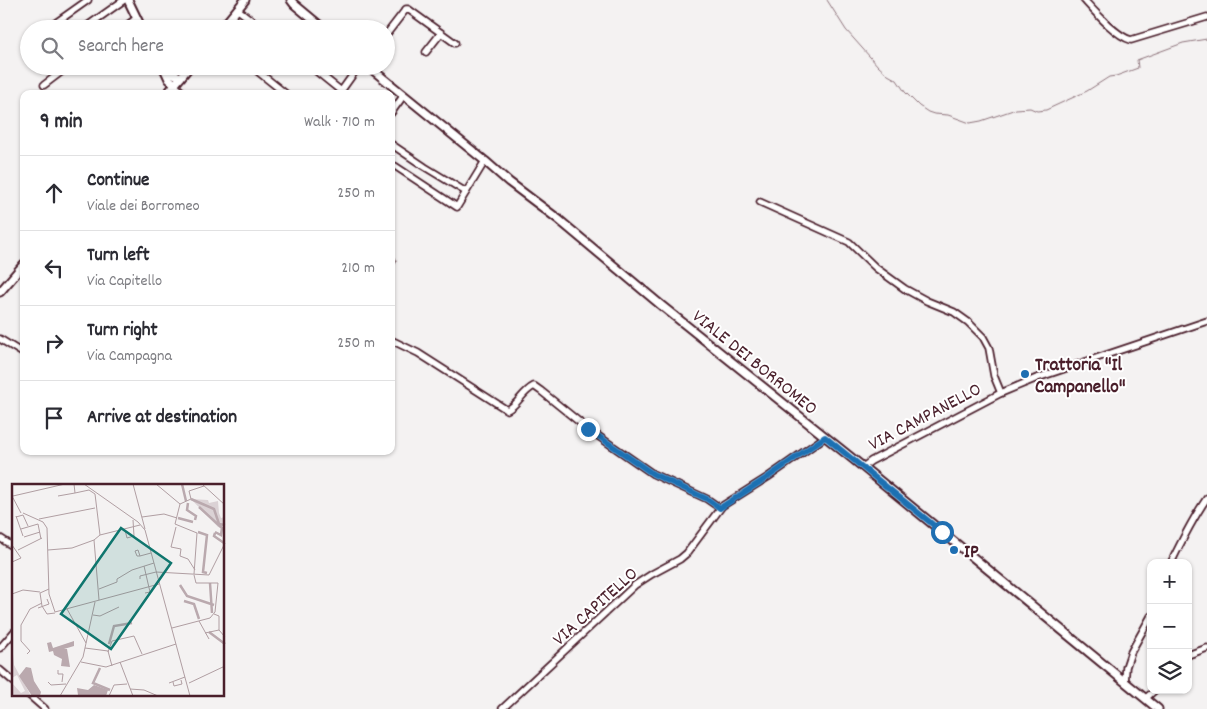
<!DOCTYPE html>
<meta charset="utf-8">
<style>
:root{--surface:#fff;--page:#f2f2f3;--text:#2b2b33;--muted:#7c7c81;--line:#e1e1e2}
body{margin:0;font-family:Dekko,sans-serif;background:var(--page);color:var(--text)}
.controls{position:absolute;right:15px;bottom:15px;display:grid;overflow:hidden;border-radius:10px;box-shadow:0 1px 4px #0004}
.controls button{width:45px;height:45px;display:grid;place-items:center;padding:0;border:0;border-bottom:1px solid var(--line);background:var(--surface);color:var(--text);font:25px sans-serif}
.stop{position:absolute;width:15px;height:15px;margin:-11px;border:4px solid #1f6fb2;border-radius:50%;background:#fff}
.stop.end{background:#1f6fb2;border-color:#fff;box-shadow:0 1px 5px #0008}
.list{margin:0;padding:0;list-style:none}
h2{display:flex;justify-content:space-between;align-items:center;height:65px;margin:0;padding:0 20px;font-size:21px}
h2 small{font-size:16px;font-weight:400;color:var(--muted)}
.list li{display:grid;grid-template-columns:32px 1fr auto;gap:15px;align-items:center;box-sizing:border-box;height:75px;padding:0 20px;border-top:1px solid var(--line)}
.list b{display:block;font-size:19px;white-space:nowrap}
.list p{margin:0;font-size:16px;white-space:nowrap;color:var(--muted)}
.list em{font-size:16px;font-style:normal;color:var(--muted)}
.icon{flex:none;width:28px;height:28px;fill:none;stroke:currentColor;stroke-width:2;stroke-linecap:round;stroke-linejoin:round}
.map{position:relative;flex:none;width:1207px;height:709px;overflow:hidden}
.search{position:absolute;background:var(--surface);box-shadow:0 1px 4px #0004;left:20px;top:20px;width:375px;height:55px;display:flex;align-items:center;gap:12px;box-sizing:border-box;padding:0 18px;border-radius:28px;color:var(--muted);font-size:19px}
.panel{position:absolute;background:var(--surface);box-shadow:0 1px 4px #0004;left:20px;top:90px;width:375px;height:365px;border-radius:10px}
.map>svg:first-child{display:block}
.lines{fill:none;stroke-linecap:round;stroke-linejoin:round}
.stream{stroke:#8d727a;stroke-width:1}
.minor-casing{stroke:#4a1f2b;stroke-width:9}
.major-casing{stroke:#4a1f2b;stroke-width:11}
.minor{stroke:#fff;stroke-width:5.5}
.major{stroke:#fff;stroke-width:7}
.route{stroke:#1f6fb2;stroke-width:6}
.poi-dot{fill:#1f6fb2;stroke:#fff;stroke-width:2}
.labels{text-anchor:middle;stroke-width:4;stroke-linejoin:round;paint-order:stroke}
.street-label{font-size:19px;fill:#4a1f2b;stroke:#fff}
.poi-label{font-size:19px;font-weight:bold;fill:#4a1f2b;stroke:#fff;text-anchor:start}
.inset-river{fill:none;stroke:#baa9ae;stroke-width:2.5}
.inset-road{fill:none;stroke:#b09ea2;stroke-width:1}
.view{fill:#0f766e;fill-opacity:0.15;stroke:#0f766e;stroke-width:2.5}
.inset-edge{fill:none;stroke:#4a1f2b;stroke-width:2.5}
</style>
<div class="map">
<svg width="1207" height="709" viewBox="0 0 1207 709">
<rect width="100%" height="100%" fill="#f4f2f2"/>
<filter id="ink" filterUnits="userSpaceOnUse"><feTurbulence type="fractalNoise" baseFrequency=".02" numOctaves="2"/><feDisplacementMap in="SourceGraphic" scale="10" xChannelSelector="R" yChannelSelector="G"/><feConvolveMatrix kernelMatrix="1 2 1 2 8 2 1 2 1" color-interpolation-filters="sRGB"/></filter>
<g filter="url(#ink)">
<g class="lines">
<polyline class="stream" points="827,0 846,30 878,66 888,75 897,80 905,92 919,106 928,112 934,114 948,115 970,123 981,121 1016,109 1030,108 1037,111 1046,110 1087,91 1109,77 1116,76 1138,68 1137,60 1183,43 1207,39"/>
<g class="minor-casing">
<g id="minor">
<path d="M 1084,0 C 1095,12 1116,36 1131,40 L 1207,17"/>
<polyline points="237,9 263,29"/>
<polyline points="47,29 88,0"/>
<polyline points="83,29 124,0"/>
<polyline points="122,29 137,18"/>
<polyline points="386,35 406,9 408,9 455,43"/>
<polyline points="426,52 441,33"/>
<polyline points="251,66 286,94"/>
<polyline points="310,66 341,91"/>
<polyline points="44,85 69,66"/>
<polyline points="174,85 185,94"/>
<polyline points="339,94 354,73 361,66"/>
<polyline points="391,113 404,95"/>
<polyline points="391,144 425,167 466,192"/>
<polyline points="395,166 457,207 485,161"/>
<polyline points="760,202 849,242 876,268 905,289 927,301 954,312 968,322 983,337 989,348 994,376 1001,393"/>
<polyline points="391,260 392,261"/>
<polyline points="0,339 24,354"/>
<path d="M 391,340 L 418,353 L 507,410 C 518,405 522,392 534,386 L 541,391 L 588,429 L 653,474 L 707,499 L 720,508"/>
<polyline points="863,467 871,461 1001,393 1037,378 1207,321"/>
<polyline points="0,538 14,547"/>
<path d="M 1171,563 C 1182,540 1193,518 1207,498"/>
<polyline points="0,648 14,632"/>
<polyline points="1188,655 1207,648"/>
<polyline points="0,670 14,682"/>
<polyline points="1125,682 1126,667 1131,652 1151,616"/>
<polyline points="29,695 45,709"/>
<polyline points="1146,698 1155,690"/>
<polyline points="502,709 635,585 652,574 680,559 687,553 722,506 768,477 825,437"/>
</g>
</g>
<g class="major-casing">
<g id="major">
<polyline points="128,0 142,29"/>
<polyline points="291,0 294,4 324,29"/>
<polyline points="221,29 245,0"/>
<polyline points="163,66 169,79 175,84"/>
<polyline points="368,66 485,161 509,182 558,219 662,306 863,467 1158,709"/>
<polyline points="164,69 171,73 181,77"/>
<polyline points="167,94 190,66"/>
<polyline points="0,292 24,264"/>
</g>
</g>
<use href="#minor" class="minor"/>
<use href="#major" class="major"/>
</g>
</g>
<g class="lines" filter="url(#ink)">
<polyline class="route" points="588,429 653,474 707,499 720,508 768,477 825,437 942,532"/>
</g>
<g class="poi-dot">
<circle cx="1025" cy="374" r="5"/>
<circle cx="954" cy="550" r="5"/>
</g>
<g class="labels">
<g class="street-label">
<text transform="translate(756 361) rotate(39)" y="7">VIALE DEI BORROMEO</text>
<text transform="translate(924 415) rotate(-28)" y="7">VIA CAMPANELLO</text>
<text transform="translate(594 605) rotate(-42)" y="7">VIA CAPITELLO</text>
</g>
<g class="poi-label">
<text x="1035" y="370">Trattoria "Il<tspan x="1035" dy="22">Campanello"</tspan></text>
<text x="964" y="557">IP</text>
</g>
</g>
<g transform="translate(12 484)">
<rect width="212" height="212" fill="#f4f2f2"/>
<path d="M 179,15 L 196,16 L 197,19 L 206,17 L 207,29 L 209,34 L 212,33 L 212,45 L 206,43 ZM 0,159 L 2,181 L 19,212 L 0,212 L 0,199 L 9,209 L 13,207 L 5,191 L 0,194 Z" fill="#dbd2d5"/>
<path d="M 62,157 L 62,162 L 52,165 L 55,165 L 58,183 L 49,182 L 50,175 L 42,171 L 41,167 L 37,168 L 35,159 L 39,158 L 41,164 ZM 14,183 L 19,184 L 22,197 L 29,208 L 28,212 L 20,212 L 7,192 ZM 82,201 L 96,206 L 94,212 L 66,211 L 65,204 L 76,206 Z" fill="#baa9ae"/>
<path class="inset-river" d="M 170,0 L 174,17M 179,15 L 202,25 L 207,40 L 213,41M 176,19 L 175,26 L 184,32 L 183,36M 187,23 L 210,44 L 209,51 L 203,48M 166,34 L 181,38M 186,48 L 195,51 L 191,88 L 195,89M 203,49 L 202,52 L 212,59M 198,99 L 200,129M 168,101 L 175,112 L 202,121M 172,117 L 182,120 L 187,135M 197,148 L 213,160M 97,160 L 102,142 L 120,139M 88,184 L 81,199 L 98,206"/>
<path class="inset-road" d="M 62,0 L 63,9 L 77,6 L 83,10 L 88,51M 72,0 L 126,38 L 133,46 L 178,212M 121,0 L 133,45M 144,0 L 168,20M 190,0 L 213,21M 0,12 L 9,29M 1,12 L 53,0M 46,12 L 63,9M 11,29 L 31,38 L 35,44 L 37,110 L 43,128M 4,32 L 11,52M 4,33 L 11,31 L 16,42M 130,33 L 152,30 L 165,34M 27,35 L 83,24M 164,43 L 159,63 L 169,65 L 168,72 L 176,75 L 183,86M 9,45 L 26,40 L 29,55M 113,46 L 115,54 L 122,52 L 121,36M 88,51 L 128,41M 12,53 L 28,48M 82,56 L 87,116M 0,61 L 9,74 L 0,78M 6,66 L 30,54M 36,66 L 60,64 L 82,56 L 88,51M 128,72 L 126,66 L 123,67 L 125,72 L 128,72 L 139,69M 132,82 L 138,108 L 133,109M 144,88 L 197,91 L 213,59M 182,90 L 185,49 L 163,40 L 168,20 L 179,15 L 177,7 L 192,2M 128,95 L 128,92 L 144,88M 37,105 L 28,109 L 30,122 L 35,130 L 43,129M 87,105 L 105,98 L 105,95 L 120,86 L 142,79M 0,110 L 11,106 L 28,108M 26,124 L 37,120 L 35,115M 55,125 L 74,159M 43,128 L 147,100M 202,130 L 207,132 L 207,146M 81,131 L 88,132 L 107,123M 187,137 L 197,155M 160,144 L 198,134 L 203,128 L 206,99 L 184,99 L 182,91M 193,149 L 207,146 L 213,153M 73,164 L 96,167 L 100,182M 96,168 L 100,157 L 122,152 L 130,170M 15,170 L 18,167 L 9,157 L 9,141 L 18,125 L 30,119M 69,178 L 94,183 L 164,160M 108,178 L 121,212M 46,186 L 46,190 L 51,190 L 50,198M 36,198 L 39,201 L 54,200M 161,198 L 162,202 L 170,200 L 169,196M 157,199 L 173,193M 177,199 L 213,182M 118,205 L 132,206 L 146,212M 48,212 L 71,173 L 83,118M 97,212 L 102,201 L 115,200"/>
<path class="view" d="M 109,44 L 159,79 L 99,165 L 49,130 Z"/>
<rect width="212" height="212" class="inset-edge"/>
</g>
</svg>
<div class="controls">
<button>+</button>
<button>−</button>
<button><svg class="icon" aria-label="layers" viewBox="0 0 24 24"><path d="M12 4l9 5-9 5-9-5zM3 14l9 5 9-5"/></svg></button>
</div>
<div class="stop" style="left:942px;top:532px"></div>
<div class="stop end" style="left:588px;top:429px"></div>
<div class="search"><svg class="icon" aria-label="search" viewBox="0 0 24 24"><circle cx="10" cy="10" r="6"/><path d="M15 15l6 6"/></svg>Search here</div>
<section class="panel">
<h2>9 min<small>Walk · 710 m</small></h2>
<ul class="list">
<li><svg class="icon" aria-label="ahead" viewBox="0 0 24 24"><path d="M12 20V5M6 11l6-6 6 6"/></svg><div><b>Continue</b><p>Viale dei Borromeo</p></div><em>250 m</em></li>
<li><svg class="icon" aria-label="left" viewBox="0 0 24 24"><path d="M17 20v-9H6M10 6l-5 5 5 5"/></svg><div><b>Turn left</b><p>Via Capitello</p></div><em>210 m</em></li>
<li><svg class="icon" aria-label="right" viewBox="0 0 24 24"><path d="M7 20v-9h11M14 6l5 5-5 5"/></svg><div><b>Turn right</b><p>Via Campagna</p></div><em>250 m</em></li>
<li><svg class="icon" aria-label="arrive" viewBox="0 0 24 24"><path d="M6 21V4h12l-3 4 3 4H6"/></svg><div><b>Arrive at destination</b></div></li>
</ul>
</section>
</div>
